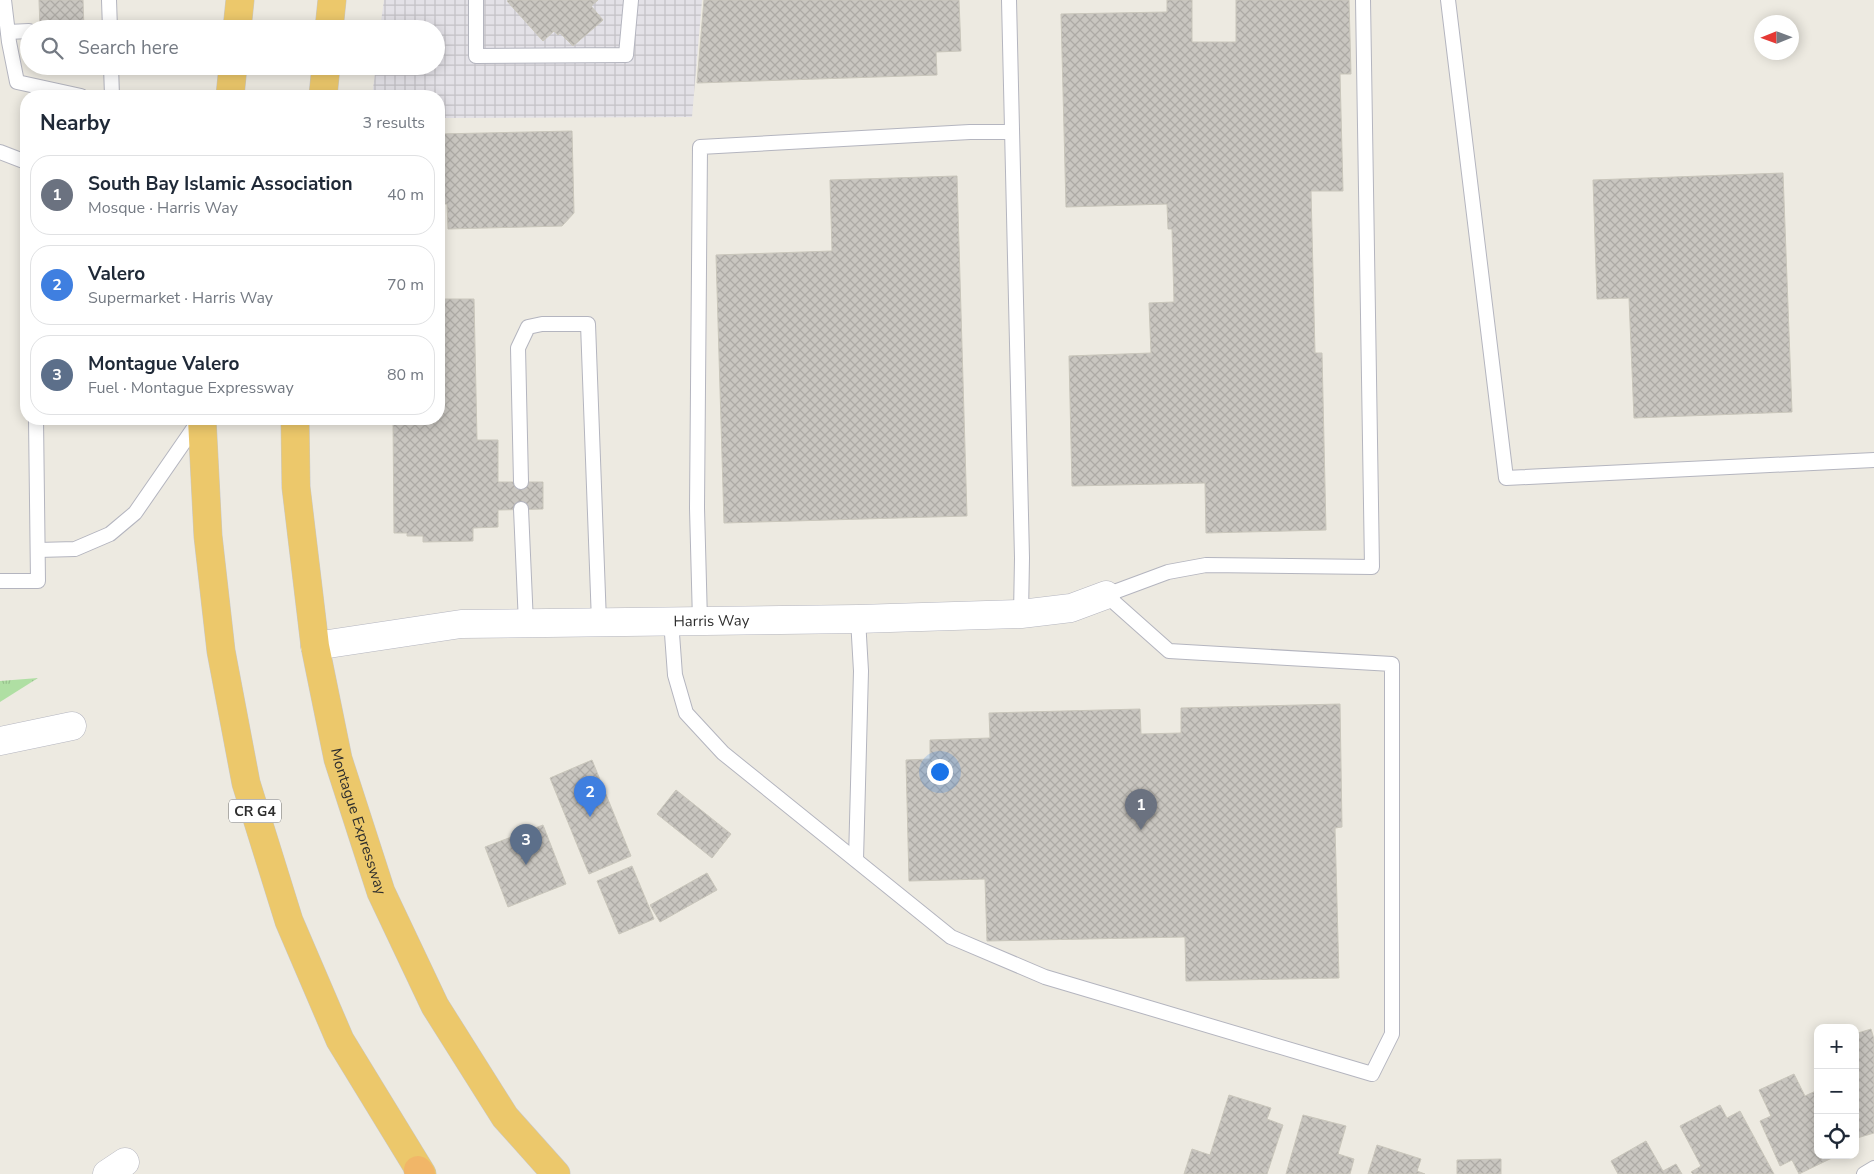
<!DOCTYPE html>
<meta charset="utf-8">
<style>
:root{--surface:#fff;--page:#f6f6f7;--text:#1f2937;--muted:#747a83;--line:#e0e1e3;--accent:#5058eb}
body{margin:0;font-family:"Nunito Sans",sans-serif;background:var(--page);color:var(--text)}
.controls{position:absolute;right:15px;bottom:15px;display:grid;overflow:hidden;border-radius:10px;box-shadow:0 2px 12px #0003}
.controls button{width:45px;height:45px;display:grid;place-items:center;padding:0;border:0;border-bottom:1px solid var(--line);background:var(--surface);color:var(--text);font:25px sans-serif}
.compass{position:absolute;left:1754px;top:15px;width:45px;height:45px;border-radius:50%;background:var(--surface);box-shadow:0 2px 12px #0003;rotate:269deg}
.you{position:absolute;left:939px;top:771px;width:18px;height:18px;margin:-12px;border:4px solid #fff;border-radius:50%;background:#1a73e8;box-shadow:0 0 0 8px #1a73e833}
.badge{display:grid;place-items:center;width:32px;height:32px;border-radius:50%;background:var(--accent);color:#fff;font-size:16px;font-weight:700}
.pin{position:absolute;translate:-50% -41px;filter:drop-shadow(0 1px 2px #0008)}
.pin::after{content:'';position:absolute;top:26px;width:18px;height:15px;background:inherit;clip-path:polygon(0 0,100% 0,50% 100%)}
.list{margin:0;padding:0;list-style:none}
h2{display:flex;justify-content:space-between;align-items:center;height:65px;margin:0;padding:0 20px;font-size:21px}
h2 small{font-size:16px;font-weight:400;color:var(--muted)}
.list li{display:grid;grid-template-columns:32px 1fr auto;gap:15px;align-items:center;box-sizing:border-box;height:80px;margin:0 10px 10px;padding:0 10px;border:1px solid var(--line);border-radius:20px}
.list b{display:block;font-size:19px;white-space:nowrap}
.list p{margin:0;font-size:16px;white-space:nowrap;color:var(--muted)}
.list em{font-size:16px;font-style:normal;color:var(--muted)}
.icon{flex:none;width:28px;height:28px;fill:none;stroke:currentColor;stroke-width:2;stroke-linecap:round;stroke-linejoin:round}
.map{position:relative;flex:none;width:1874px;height:1174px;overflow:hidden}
.search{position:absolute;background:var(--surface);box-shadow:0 2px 12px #0003;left:20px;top:20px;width:425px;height:55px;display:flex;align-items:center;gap:12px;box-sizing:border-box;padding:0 18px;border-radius:28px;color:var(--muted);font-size:19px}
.panel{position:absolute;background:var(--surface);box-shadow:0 2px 12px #0003;left:20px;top:90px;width:425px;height:335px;border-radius:20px}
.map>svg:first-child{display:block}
.industrial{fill:url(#industrial-grid)}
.park{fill:url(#park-tufts)}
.building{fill:url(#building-cross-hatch);stroke:#c9c6bb}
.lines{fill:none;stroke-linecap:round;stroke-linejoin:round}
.service-casing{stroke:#b4b5bf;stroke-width:16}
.minor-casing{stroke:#b4b5bf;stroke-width:29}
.trunk-casing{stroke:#c8c8c8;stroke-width:29}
.motorway-casing{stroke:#c8c8c8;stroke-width:29}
.service{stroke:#fff;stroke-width:14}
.minor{stroke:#fff;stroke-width:28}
.trunk{stroke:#ecc86b;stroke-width:28}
.motorway{stroke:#f1b668;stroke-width:28}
.labels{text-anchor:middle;stroke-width:4;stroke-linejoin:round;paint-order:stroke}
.shield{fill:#fff;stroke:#6c6c6c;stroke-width:1}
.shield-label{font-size:14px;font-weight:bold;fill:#2d2d2d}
.street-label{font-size:15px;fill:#2d2d2d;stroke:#fff}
</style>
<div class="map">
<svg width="1874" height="1174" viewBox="0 0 1874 1174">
<defs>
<pattern id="industrial-grid" width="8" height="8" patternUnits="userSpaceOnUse" patternTransform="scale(1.25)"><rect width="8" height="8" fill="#e3e1e7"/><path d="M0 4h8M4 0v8" fill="none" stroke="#c3c1c6"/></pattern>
<pattern id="park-tufts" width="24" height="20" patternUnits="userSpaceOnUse" patternTransform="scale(1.25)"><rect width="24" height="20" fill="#afdfa3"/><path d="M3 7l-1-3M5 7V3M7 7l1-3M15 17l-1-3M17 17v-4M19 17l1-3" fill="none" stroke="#97c08d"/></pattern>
<pattern id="building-cross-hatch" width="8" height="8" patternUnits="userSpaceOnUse" patternTransform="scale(1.25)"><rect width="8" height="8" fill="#c9c6c0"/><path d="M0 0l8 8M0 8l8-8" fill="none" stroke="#adaaa5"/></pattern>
</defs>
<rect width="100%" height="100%" fill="#edeae1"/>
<polygon class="industrial" points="384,0 702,0 692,117 439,118 439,96 372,96 376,66 436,66 436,29 380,29"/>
<polygon class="park" points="38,678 0,702 0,681"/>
<g class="building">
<polygon points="39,0 83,0 84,29 40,29"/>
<polygon points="509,0 598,0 591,6 603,20 573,46 560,33 558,35 554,31 543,41 507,1"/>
<polygon points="704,0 959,0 961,51 936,52 937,75 697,83"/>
<polygon points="1167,0 1192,0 1192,42 1236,42 1236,0 1349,0 1351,74 1340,74 1343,191 1311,191 1315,353 1322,353 1326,530 1206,533 1205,483 1072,486 1069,356 1151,353 1149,303 1174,302 1172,229 1168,229 1167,204 1066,207 1061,14 1167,12"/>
<polygon points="572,131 574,213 562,226 448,229 447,204 439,204 439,134"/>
<polygon points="1783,173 1792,412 1634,418 1629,298 1597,299 1593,180"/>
<polygon points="957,176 967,516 724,523 716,255 832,251 830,180"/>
<polygon points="439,299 474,299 477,440 498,440 498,482 543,482 543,509 498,510 498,527 473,528 473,541 423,542 423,536 407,536 407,533 394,533 393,419 439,419"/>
<polygon points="1340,704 1342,827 1335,828 1339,978 1186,981 1185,937 987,941 985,879 909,881 906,760 930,759 930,740 990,738 989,713 1140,709 1141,734 1181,733 1181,708"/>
<polygon points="592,760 631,856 589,874 550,778"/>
<polygon points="676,790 731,834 712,858 657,814"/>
<polygon points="543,825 566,884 508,907 485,847"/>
<polygon points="632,866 654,919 619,934 597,881"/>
<polygon points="707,873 717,890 660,922 650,905"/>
<polygon points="1871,1029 1874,1039 1874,1133 1857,1138 1855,1132 1855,1034"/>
<polygon points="1794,1074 1805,1096 1818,1090 1818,1155 1838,1155 1799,1174 1792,1160 1780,1166 1760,1121 1771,1116 1759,1090"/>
<polygon points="1229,1095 1271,1108 1267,1119 1283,1125 1267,1174 1184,1174 1192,1149 1210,1155"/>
<polygon points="1720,1105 1727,1118 1740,1111 1774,1174 1693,1174 1691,1172 1701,1166 1680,1126"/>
<polygon points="1303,1115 1346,1126 1338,1154 1354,1159 1350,1174 1286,1174"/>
<polygon points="1646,1141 1663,1171 1676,1164 1682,1174 1618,1174 1611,1161"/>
<polygon points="1377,1145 1421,1159 1417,1171 1425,1174 1368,1174"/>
<polygon points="1501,1159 1501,1174 1457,1174 1457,1160"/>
</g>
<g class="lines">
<g class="service-casing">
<g id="service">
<polyline points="4,0 9,42 17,82 81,96"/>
<polyline points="109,0 110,29"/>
<polyline points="476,0 476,56 626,55 631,0"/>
<polyline points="1009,0 1022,558 1021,614"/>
<polyline points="1448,0 1506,478 1874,460"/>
<polyline points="93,29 110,28"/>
<polyline points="8,32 29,31"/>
<polyline points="111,66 112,96"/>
<polyline points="0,152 26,162"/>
<polyline points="521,482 518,348 528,327 542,324 588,324 599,622"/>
<polyline points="521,509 526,624"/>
<polyline points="38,550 75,549 110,534 135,513 200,419"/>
<polyline points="0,581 38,581 36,419"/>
<polyline points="671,620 675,675 686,713 723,753 951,937 1045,977 1372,1074 1392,1034 1392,664 1169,651 1106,595 1168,572 1206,565 1372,567 1363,0"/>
<polyline points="700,621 697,508 700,147 970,132 1012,132"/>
<polyline points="856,860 861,671 858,619"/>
<polyline points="1864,1174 1874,1168"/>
</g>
</g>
<g class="minor-casing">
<g id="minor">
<path id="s1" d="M 315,646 L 461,624 L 858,619 L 1021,614 L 1071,608 L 1106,595"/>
<polyline points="0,741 72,726"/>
<polyline points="107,1174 125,1162"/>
</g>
</g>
<g class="trunk-casing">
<g id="trunk">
<polyline points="237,29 240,0"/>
<polyline points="329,29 332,0"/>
<polyline points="230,96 233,66"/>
<polyline points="323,96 326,66"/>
<polyline points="202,419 208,536 221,651 246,783 289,921 340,1040 422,1174"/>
<path id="s2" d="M 295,419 L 296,487 L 315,646 L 338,759 L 381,892 L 435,1006 L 505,1117 L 556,1174"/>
</g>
</g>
<g class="motorway-casing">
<polyline id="motorway" points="418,1170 421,1174"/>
</g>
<use href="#service" class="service"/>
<use href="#minor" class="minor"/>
<use href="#trunk" class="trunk"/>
<use href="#motorway" class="motorway"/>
</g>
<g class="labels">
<rect class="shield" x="229" y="799.5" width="52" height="23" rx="4"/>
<g class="shield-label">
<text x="255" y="816">CR G4</text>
</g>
<g class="street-label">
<text dy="5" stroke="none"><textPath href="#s1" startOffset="398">Harris Way</textPath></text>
<text dy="5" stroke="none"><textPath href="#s2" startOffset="409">Montague Expressway</textPath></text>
</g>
</g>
</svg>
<div class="controls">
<button>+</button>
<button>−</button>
<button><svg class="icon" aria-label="locate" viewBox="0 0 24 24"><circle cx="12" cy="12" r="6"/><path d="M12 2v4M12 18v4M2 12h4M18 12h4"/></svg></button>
</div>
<svg class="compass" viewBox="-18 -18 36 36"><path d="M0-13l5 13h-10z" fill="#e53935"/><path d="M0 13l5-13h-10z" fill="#747a83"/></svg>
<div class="you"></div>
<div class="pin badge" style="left:1141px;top:830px;background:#6b7280">1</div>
<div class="pin badge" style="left:590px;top:817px;background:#3f7fe0">2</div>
<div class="pin badge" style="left:526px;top:865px;background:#5c6f8a">3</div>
<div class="search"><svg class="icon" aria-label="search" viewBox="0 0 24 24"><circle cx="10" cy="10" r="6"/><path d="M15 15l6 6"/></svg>Search here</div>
<section class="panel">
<h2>Nearby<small>3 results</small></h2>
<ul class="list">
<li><span class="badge" style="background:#6b7280">1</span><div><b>South Bay Islamic Association</b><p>Mosque · Harris Way</p></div><em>40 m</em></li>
<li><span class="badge" style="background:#3f7fe0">2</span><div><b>Valero</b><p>Supermarket · Harris Way</p></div><em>70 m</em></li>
<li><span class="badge" style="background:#5c6f8a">3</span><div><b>Montague Valero</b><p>Fuel · Montague Expressway</p></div><em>80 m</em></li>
</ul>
</section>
</div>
